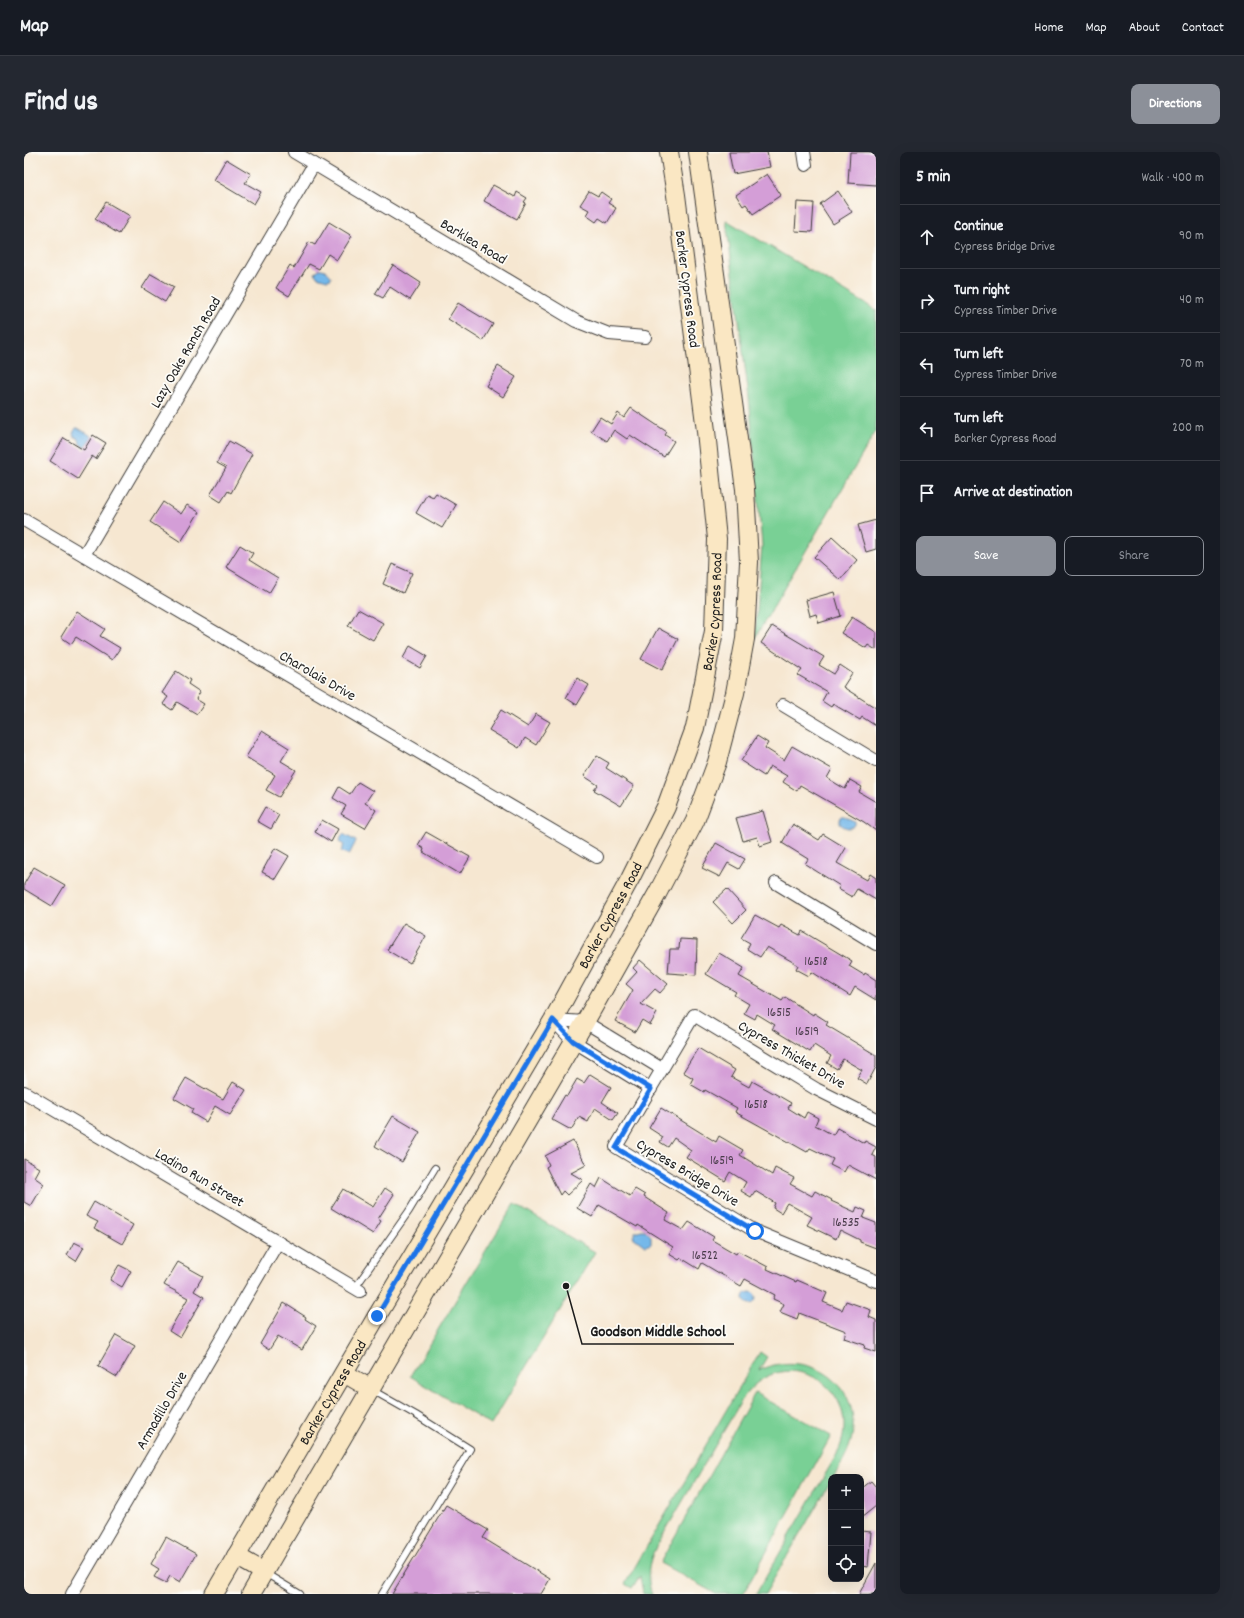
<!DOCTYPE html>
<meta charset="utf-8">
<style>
:root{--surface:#171b24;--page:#242831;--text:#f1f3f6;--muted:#9ea1a6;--line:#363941;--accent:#8c9099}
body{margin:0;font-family:Dekko,sans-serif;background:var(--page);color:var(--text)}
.controls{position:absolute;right:12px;bottom:12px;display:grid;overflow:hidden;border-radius:8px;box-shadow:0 4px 16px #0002}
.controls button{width:36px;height:36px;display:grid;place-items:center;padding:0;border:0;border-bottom:1px solid var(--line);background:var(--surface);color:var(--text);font:20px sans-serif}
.stop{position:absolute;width:12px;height:12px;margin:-9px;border:3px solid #1a73e8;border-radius:50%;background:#fff}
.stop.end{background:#1a73e8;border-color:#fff;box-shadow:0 1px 4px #0008}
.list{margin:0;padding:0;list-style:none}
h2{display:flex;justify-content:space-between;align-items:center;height:52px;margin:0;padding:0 16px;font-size:17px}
h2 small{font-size:13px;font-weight:400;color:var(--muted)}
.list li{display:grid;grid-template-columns:26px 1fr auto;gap:12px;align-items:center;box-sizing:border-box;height:64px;padding:0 16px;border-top:1px solid var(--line)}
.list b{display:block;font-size:15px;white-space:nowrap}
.list p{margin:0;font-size:13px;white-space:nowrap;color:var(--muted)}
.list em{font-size:13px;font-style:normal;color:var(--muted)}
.actions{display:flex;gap:8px;padding:12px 16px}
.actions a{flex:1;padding:9px 0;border:1px solid var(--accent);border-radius:8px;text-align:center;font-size:14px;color:var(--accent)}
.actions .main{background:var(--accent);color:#fff}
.icon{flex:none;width:22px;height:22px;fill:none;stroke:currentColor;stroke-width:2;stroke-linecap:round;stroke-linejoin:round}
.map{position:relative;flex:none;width:852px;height:1442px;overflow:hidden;border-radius:8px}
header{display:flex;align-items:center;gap:24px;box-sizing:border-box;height:56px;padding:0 20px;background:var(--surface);border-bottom:1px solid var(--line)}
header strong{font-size:19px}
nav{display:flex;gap:22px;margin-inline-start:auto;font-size:14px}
.intro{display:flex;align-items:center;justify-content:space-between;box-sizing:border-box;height:96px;padding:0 24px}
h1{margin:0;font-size:28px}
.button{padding:10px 18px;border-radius:8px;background:var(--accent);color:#fff;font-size:14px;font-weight:700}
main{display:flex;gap:24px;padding:0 24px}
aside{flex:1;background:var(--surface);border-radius:8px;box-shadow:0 4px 16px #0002}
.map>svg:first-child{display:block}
.green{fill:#79d095;stroke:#4a7658}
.water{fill:#75b8ea;stroke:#486a83}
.building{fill:#d49ed7}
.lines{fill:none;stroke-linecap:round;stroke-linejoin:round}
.service-casing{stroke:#3d3a37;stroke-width:8}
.minor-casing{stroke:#3d3a37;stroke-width:14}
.secondary-casing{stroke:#3d3a37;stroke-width:20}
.service{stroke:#fff;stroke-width:6}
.minor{stroke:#fff;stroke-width:12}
.secondary{stroke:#fae7c3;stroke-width:18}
.route{stroke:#1a73e8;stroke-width:5}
.labels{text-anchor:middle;stroke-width:3.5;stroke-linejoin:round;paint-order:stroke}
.number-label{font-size:13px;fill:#4a3c4b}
.street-label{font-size:15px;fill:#1c1c1c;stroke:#fdfcf7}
.leader{fill:none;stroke:#1c1c1c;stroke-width:1.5}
.callout-dot{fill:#1c1c1c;stroke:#fdfcf7;stroke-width:1.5}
.callout-label{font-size:16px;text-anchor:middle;font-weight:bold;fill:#1c1c1c;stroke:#fdfcf7;stroke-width:3.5;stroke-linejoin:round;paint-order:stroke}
</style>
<header>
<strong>Map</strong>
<nav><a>Home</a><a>Map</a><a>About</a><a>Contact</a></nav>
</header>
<div class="intro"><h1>Find us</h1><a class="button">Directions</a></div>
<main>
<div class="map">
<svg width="852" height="1442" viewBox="0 0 852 1442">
<rect width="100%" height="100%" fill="#fdfcf7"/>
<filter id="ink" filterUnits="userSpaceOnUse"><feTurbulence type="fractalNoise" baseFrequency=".025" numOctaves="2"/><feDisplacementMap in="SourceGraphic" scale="8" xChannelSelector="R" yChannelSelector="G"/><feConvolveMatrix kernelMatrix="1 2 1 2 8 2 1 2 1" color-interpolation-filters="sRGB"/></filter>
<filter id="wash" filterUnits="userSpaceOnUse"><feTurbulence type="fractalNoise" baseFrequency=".012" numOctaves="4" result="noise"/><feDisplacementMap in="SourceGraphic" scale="16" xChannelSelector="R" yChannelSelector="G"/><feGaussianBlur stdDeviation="0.9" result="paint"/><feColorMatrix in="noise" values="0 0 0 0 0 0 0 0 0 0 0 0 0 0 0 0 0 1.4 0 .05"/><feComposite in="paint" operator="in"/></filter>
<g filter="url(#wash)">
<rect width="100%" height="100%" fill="#f6e7d1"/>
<g class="green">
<polygon points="702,68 852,158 852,279 731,486 738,393 725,246"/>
<polygon points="490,1052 571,1100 467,1273 386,1224"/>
<path d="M 736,1200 L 743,1205 L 735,1218 C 780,1198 832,1225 829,1277 C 828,1295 818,1310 810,1325 L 807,1325 L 807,1329 L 741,1442 L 732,1442 L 813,1302 C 845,1237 760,1186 719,1246 L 632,1395 C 624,1410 622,1426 628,1442 L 619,1442 L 616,1424 L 608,1436 L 601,1432 Z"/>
<polygon points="731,1241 807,1284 719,1442 692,1442 636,1411"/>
</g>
<g class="water">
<path d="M 295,117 C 301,116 304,121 307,124 L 307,127 L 303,128 L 293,125 L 291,121 Z"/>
<polygon points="52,276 54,276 66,283 67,286 60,295 56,292 55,287 50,284 49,281"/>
<path d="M 818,665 L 821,665 L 831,670 L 831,673 C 826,678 821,676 816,672 L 816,667 Z"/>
<polygon points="319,682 332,689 325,703 317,699 320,693 315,690"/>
<polygon points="617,1078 621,1078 627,1084 627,1092 621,1094 609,1085 611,1080"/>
<circle cx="726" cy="1146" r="6"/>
</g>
<g id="blocks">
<g class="building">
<polygon points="705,0 743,0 746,15 709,22"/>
<polygon points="826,0 852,0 852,33 824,31"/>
<polygon points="202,7 227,22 221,31 237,40 230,52 190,28"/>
<polygon points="743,22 757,43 729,62 722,52 719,54 712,43"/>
<polygon points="469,33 491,45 493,40 503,46 500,50 502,51 493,67 460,49"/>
<polygon points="565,39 574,44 577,40 587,47 584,51 592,56 583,71 575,66 572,70 562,63 565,58 556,53"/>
<polygon points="814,39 828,60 809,72 796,52"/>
<polygon points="82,50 106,64 95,82 71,67"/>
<polygon points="773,50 790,51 788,80 771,79"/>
<polygon points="305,70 328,84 313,108 304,102 295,117 285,112 265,144 252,136 266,113 270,116 285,90 291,93"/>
<polygon points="369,113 397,131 386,148 366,135 359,146 351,142"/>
<polygon points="127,122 150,135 141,150 118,136"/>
<polygon points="434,151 469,172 459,189 424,167"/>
<polygon points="474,214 492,225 479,245 462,234"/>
<polygon points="607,256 643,280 641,283 650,289 640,305 606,283 603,287 590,278 583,289 567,279 576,265 587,272 594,261 600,266"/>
<polygon points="69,283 82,291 72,307 68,304 54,327 26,309 40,286 60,298"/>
<polygon points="205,289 228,302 207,341 204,339 197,350 186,343 202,316 193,311"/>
<polygon points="412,341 432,353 418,376 392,361 403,342 409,345"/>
<polygon points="139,350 157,362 163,353 175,360 157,390 126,370"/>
<polygon points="852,368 852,397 842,400 834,373"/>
<polygon points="808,385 833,408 816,428 790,405"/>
<polygon points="216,393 229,401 225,408 254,426 245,441 202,415"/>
<polygon points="368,412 388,421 379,441 359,432"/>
<polygon points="810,440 817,464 795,471 792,462 786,464 782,448"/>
<polygon points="334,457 359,471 349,488 324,474"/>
<polygon points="53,459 81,477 76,484 96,496 88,508 52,485 47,492 37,485"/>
<polygon points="828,465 852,480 852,498 844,493 842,496 817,481"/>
<polygon points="748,474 800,505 795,513 810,522 816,513 828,521 819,535 852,556 852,574 838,565 836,568 809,552 807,555 798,549 803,540 774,523 778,518 737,491"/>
<polygon points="634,476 654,487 638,518 617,507"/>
<polygon points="386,494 403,504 396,516 379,506"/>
<polygon points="152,519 166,528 164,532 176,540 172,547 180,552 173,562 153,550 148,558 139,552 144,545 138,541"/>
<polygon points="553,526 565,533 553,553 542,546"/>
<polygon points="477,558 504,575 512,562 526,570 512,593 501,586 495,596 465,578"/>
<polygon points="238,579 265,596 257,609 272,618 255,645 242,638 251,623 222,605"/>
<polygon points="733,584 744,591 741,596 760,608 768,594 808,617 803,626 821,637 826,628 838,635 835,640 852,650 852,679 840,670 776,633 773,639 759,630 763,624 746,614 740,624 717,609"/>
<polygon points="573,604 585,611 582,616 610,634 597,654 570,638 574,633 560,624"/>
<polygon points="334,630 349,639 341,651 352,658 341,676 317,662 322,654 309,646 315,635 326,642"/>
<polygon points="241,655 255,663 247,677 233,669"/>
<polygon points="739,659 748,690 736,694 733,685 719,689 712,666"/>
<polygon points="298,668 314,677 307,690 291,680"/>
<polygon points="769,672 795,688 799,682 822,696 813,711 843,728 846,722 852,726 852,748 833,737 828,745 814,737 816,734 781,712 784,707 758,691"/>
<polygon points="402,680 446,705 436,722 399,700 400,697 394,693"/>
<polygon points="692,691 721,707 715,717 704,711 696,725 678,716"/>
<polygon points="251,696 265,704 251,727 238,720"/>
<polygon points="10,715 41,733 28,754 0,737 0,732"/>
<polygon points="703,737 722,758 709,771 689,750"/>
<polygon points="731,763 755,776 757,773 776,783 778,779 828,809 825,814 840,823 841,821 852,828 852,848 831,835 826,844 788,820 785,824 772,817 774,813 743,795 736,805 723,797 726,791 717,786"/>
<polygon points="380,771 402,784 386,812 363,798"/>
<polygon points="656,787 673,788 672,823 644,821 646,797 655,797"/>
<polygon points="695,801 720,816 715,824 758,849 761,845 789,863 790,861 804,870 802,873 852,903 852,915 843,932 833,926 838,918 819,907 813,917 803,911 807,904 790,893 786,900 748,877 751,873 733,862 731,867 720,861 725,852 710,843 712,840 682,822"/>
<polygon points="616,808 644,832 636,841 631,837 617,852 633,861 626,873 618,868 611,880 591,869 609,838 602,832 613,820 609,816"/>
<polygon points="674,896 711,918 707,925 725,935 728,929 755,944 767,951 764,956 780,966 783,960 794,966 791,973 809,983 813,976 840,991 841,989 852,995 848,1003 852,1005 852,1028 824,1013 820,1020 806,1013 809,1007 786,996 783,1000 711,960 713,956 681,938 680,940 666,932 669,926 659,920"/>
<polygon points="566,922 587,935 578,950 594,961 589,968 571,956 564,970 555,965 547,978 527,967 541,943 543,944 553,927 560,931"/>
<polygon points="162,926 199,947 209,930 222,938 206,963 191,954 182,970 167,961 169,957 150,946"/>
<polygon points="637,956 692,990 695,984 719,998 716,1003 748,1023 751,1016 770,1026 766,1032 788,1044 791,1039 808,1048 807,1049 831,1060 833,1055 842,1059 839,1066 852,1071 852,1096 836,1090 836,1088 816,1078 812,1087 783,1073 788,1065 763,1051 757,1061 749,1056 751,1051 731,1039 727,1045 717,1039 722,1030 706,1020 701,1029 662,1005 667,998 650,986 644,995 636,990 639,985 625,976"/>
<polygon points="369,964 396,980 378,1010 351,994"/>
<polygon points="549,989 562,1013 547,1021 559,1028 543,1043 539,1039 536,1043 522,1015 525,1013 521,1004"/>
<polygon points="0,1007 15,1016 10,1025 20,1032 7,1054 0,1050"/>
<polygon points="577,1026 606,1044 611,1037 621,1043 620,1045 645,1061 641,1068 659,1078 665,1070 690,1085 688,1088 712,1102 714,1099 744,1115 743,1117 772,1130 773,1128 803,1141 799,1150 818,1158 822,1149 847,1158 845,1165 852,1168 852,1200 840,1196 841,1193 820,1186 822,1179 775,1161 773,1167 756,1160 760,1152 749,1147 751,1143 721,1127 717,1134 678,1111 675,1117 657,1106 655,1108 645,1102 649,1095 614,1073 613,1075 575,1053 568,1065 553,1056 567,1032 572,1036"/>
<polygon points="361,1036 370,1042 354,1067 357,1069 349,1082 307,1056 319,1037 349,1055"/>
<polygon points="70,1050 109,1073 98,1092 70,1076 74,1070 62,1064"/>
<polygon points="50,1090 60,1095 52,1109 43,1103"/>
<polygon points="154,1110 179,1124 170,1139 180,1145 156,1186 145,1179 164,1146 140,1133"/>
<polygon points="95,1113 107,1119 98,1135 86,1128"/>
<polygon points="260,1151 282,1165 281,1167 292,1174 278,1198 254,1184 245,1198 236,1192"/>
<polygon points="92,1183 111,1194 93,1225 74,1214"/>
<polygon points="847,1329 852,1335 852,1354 837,1366 837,1337"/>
<polygon points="422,1353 464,1378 459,1386 526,1427 517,1442 368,1442"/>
<polygon points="837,1379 847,1380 844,1415 837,1414"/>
<polygon points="142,1385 172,1402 156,1430 146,1424 142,1431 130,1425 135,1417 127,1412"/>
<polygon points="852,1411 852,1442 835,1442"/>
</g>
</g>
</g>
<g filter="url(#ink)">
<use href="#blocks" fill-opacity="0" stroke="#3d3a37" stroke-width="1"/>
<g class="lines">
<g class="service-casing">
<g id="service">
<polyline points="331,1136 385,1059 411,1016"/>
<polyline points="348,1238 392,1263 446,1297 358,1442"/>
<polyline points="241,1421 276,1442"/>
</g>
</g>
<g class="minor-casing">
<g id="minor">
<polyline points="270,0 552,169 585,182 621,185"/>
<polyline points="780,0 782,13"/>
<polyline points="0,368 573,705"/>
<polyline points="60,403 290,12"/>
<polyline points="759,553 852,609"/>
<polyline points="752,731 852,792"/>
<polyline points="529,868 561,870 638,917"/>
<polyline points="529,868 549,889 627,937"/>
<polyline points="0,940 336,1139"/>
<polyline points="852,967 792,937 670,863 592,995 731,1079 852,1129"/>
<polyline points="48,1442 254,1090"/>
</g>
</g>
<g class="secondary-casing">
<g id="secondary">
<polyline points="320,1221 347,1237"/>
<polyline points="212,1404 240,1420"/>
<path id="s1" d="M 190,1442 L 353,1164 L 529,868 L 606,727 L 642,655 L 671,576 L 690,479 L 693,387 L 682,279 L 652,43 L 645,0"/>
<polyline points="227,1442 561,870 633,742 671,669 693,610 711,541 721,487 725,410 721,337 674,0"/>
</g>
</g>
<use href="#service" class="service"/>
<use href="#minor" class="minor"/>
<use href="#secondary" class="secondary"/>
</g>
</g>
<g class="lines" filter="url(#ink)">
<polyline class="route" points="353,1164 529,868 549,889 627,937 592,996 731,1079"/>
</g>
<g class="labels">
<g class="number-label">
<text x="792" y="813">16518</text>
<text x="755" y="864">16515</text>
<text x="783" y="883">16519</text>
<text x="732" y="956">16518</text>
<text x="698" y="1012">16519</text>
<text x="822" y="1074">16535</text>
<text x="681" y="1107">16522</text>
</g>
<g class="street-label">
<text transform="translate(450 89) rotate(31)" y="5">Barklea Road</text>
<text transform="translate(664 137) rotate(83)" y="5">Barker Cypress Road</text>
<text transform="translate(161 200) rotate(-60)" y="5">Lazy Oaks Ranch Road</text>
<text dy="5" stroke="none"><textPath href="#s1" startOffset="1110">Barker Cypress Road</textPath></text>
<text transform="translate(294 523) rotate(30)" y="5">Charolais Drive</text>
<text dy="5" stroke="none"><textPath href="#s1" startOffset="786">Barker Cypress Road</textPath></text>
<text transform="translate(768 902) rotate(30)" y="5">Cypress Thicket Drive</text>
<text transform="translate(664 1020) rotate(31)" y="5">Cypress Bridge Drive</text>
<text transform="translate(176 1025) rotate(31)" y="5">Ladino Run Street</text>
<text dy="5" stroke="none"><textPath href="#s1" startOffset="234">Barker Cypress Road</textPath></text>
<text transform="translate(137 1258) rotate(-60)" y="5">Armadillo Drive</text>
</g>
</g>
<path class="leader" d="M542 1134L558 1192H710"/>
<circle class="callout-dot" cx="542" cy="1134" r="4"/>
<g class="callout-label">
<text x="634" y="1184">Goodson Middle School</text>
</g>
</svg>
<div class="controls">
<button>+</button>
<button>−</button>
<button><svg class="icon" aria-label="locate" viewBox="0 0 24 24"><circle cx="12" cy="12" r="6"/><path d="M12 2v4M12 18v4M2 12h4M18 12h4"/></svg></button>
</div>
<div class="stop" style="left:731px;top:1079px"></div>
<div class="stop end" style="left:353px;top:1164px"></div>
</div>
<aside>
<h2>5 min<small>Walk · 400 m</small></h2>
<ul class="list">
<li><svg class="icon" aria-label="ahead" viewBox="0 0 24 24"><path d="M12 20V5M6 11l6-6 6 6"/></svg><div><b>Continue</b><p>Cypress Bridge Drive</p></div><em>90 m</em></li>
<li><svg class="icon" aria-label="right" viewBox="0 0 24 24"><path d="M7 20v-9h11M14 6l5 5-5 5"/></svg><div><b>Turn right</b><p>Cypress Timber Drive</p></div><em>40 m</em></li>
<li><svg class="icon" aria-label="left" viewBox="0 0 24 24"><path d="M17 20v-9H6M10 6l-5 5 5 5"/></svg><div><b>Turn left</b><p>Cypress Timber Drive</p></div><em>70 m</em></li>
<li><svg class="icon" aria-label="left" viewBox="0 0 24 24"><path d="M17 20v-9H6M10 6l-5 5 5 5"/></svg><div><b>Turn left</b><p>Barker Cypress Road</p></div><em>200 m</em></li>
<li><svg class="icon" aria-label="arrive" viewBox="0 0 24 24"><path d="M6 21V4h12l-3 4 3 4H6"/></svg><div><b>Arrive at destination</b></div></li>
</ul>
<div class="actions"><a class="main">Save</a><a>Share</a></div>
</aside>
</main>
